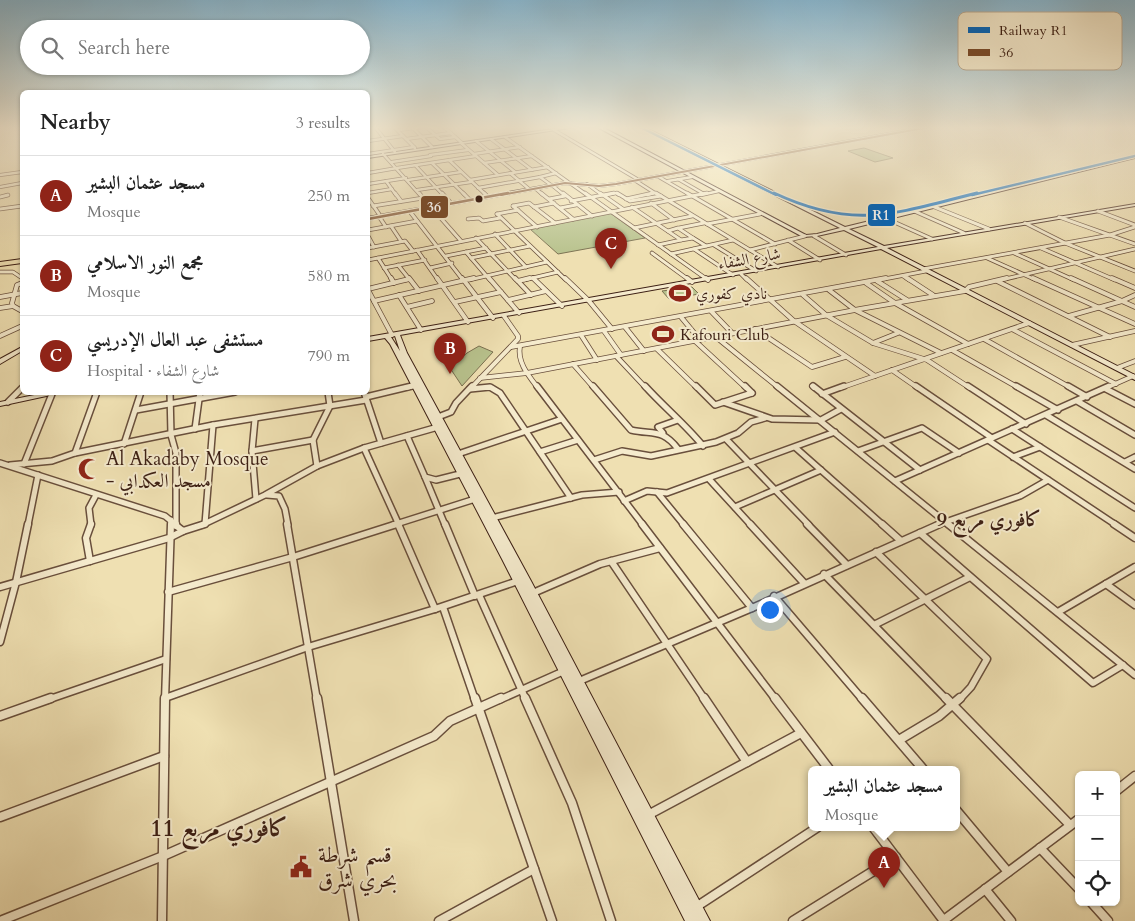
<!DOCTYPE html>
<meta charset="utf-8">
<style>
:root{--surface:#fff;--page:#f2f2f2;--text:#222;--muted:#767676;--line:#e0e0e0;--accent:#8f2418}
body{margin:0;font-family:Cardo,Amiri,serif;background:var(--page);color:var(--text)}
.controls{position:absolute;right:15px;bottom:15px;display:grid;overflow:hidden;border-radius:8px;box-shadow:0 1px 4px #0004}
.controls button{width:45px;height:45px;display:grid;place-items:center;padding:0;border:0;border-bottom:1px solid var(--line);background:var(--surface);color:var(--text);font:25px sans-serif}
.you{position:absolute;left:769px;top:609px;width:18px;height:18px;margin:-12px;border:4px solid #fff;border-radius:50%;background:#1a73e8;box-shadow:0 0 0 8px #1a73e833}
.badge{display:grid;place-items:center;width:32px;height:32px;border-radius:50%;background:var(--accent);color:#fff;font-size:16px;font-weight:700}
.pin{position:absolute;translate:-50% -41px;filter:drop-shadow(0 1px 2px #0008)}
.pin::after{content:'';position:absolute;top:26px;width:18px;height:15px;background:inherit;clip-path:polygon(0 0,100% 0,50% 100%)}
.popup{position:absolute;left:808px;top:766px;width:152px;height:65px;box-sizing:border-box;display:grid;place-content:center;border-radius:8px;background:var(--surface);filter:drop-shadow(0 1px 4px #0005);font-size:16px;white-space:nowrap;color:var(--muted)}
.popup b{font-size:19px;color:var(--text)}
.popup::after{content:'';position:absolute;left:50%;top:100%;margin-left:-10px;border:10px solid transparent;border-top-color:var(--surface)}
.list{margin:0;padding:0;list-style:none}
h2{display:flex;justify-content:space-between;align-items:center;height:65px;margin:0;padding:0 20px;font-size:21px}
h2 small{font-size:16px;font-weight:400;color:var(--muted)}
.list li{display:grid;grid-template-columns:32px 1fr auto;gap:15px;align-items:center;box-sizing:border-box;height:80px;padding:0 20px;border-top:1px solid var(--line)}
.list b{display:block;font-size:19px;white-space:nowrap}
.list p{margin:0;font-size:16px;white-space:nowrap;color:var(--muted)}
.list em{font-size:16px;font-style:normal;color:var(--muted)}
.icon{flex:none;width:28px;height:28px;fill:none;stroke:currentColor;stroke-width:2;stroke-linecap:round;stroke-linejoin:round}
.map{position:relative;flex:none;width:1135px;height:921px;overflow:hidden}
.search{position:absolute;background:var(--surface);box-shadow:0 1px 4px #0004;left:20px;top:20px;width:350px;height:55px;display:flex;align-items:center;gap:12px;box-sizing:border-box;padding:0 18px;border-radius:28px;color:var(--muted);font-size:19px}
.panel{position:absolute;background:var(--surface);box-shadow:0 1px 4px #0004;left:20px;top:90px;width:350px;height:305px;border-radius:8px}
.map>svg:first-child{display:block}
.green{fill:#b8c28d;stroke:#7a7050}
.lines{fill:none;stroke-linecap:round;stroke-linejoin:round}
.stream{stroke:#747e70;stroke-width:1}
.street-far5-casing{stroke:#694f3c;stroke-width:4}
.street-far4-casing{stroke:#694f3c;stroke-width:4.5}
.street-far3-casing{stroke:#694f3c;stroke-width:5.5}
.street-far2-casing{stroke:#694f3c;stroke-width:8}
.street-far1-casing{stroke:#694f3c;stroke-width:9}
.street-casing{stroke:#694f3c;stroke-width:11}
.secondary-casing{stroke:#3c1f14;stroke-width:2}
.primary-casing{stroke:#3c1f14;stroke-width:2}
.street-far5{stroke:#f5ebcd;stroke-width:2.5}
.street-far4{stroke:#f5ebcd;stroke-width:3}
.street-far3{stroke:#f5ebcd;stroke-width:4}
.street-far2{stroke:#f5ebcd;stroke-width:5}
.street-far1{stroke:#f5ebcd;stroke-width:6}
.street{stroke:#f5ebcd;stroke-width:8}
.secondary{fill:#f5ebcd;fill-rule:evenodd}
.primary{fill:#efe0b2;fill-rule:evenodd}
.bus-1-far1-casing{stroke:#f5ebcd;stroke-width:4}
.bus-1-casing{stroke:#f5ebcd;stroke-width:5}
.bus-1-far1{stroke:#7a4b2a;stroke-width:2}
.bus-1{stroke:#7a4b2a;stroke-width:2.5}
.rail-1-far1-casing{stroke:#f5ebcd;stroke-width:4.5}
.rail-1-casing{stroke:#f5ebcd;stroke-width:5.5}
.rail-1-far1{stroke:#0065bd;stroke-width:2.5}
.rail-1{stroke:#0065bd;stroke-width:3}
.bus-dot{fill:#3c1f14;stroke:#f5ebcd;stroke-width:2}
.labels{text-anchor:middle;stroke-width:4;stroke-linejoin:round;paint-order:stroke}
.far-street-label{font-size:16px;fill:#3c1f14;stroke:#f5ebcd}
.far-poi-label{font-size:16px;fill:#3c1f14;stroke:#f5ebcd;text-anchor:start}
.poi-label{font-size:19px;fill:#3c1f14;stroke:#f5ebcd;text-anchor:start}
.neighbourhood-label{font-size:20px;font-weight:bold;fill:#3c1f14;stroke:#f5ebcd}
.near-poi-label{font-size:22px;fill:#3c1f14;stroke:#f5ebcd;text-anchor:start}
.near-neighbourhood-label{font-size:24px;font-weight:bold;fill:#3c1f14;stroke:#f5ebcd}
.key{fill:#f5ebcd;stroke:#beae96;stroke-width:1}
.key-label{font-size:14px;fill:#3c1f14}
.line-badge{stroke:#f5ebcd;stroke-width:2}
.badge-label{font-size:14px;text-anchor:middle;font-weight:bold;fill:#fff}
</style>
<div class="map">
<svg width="1135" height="921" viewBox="0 0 1135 921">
<rect width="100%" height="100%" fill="#efe0b2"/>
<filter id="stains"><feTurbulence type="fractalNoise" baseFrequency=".004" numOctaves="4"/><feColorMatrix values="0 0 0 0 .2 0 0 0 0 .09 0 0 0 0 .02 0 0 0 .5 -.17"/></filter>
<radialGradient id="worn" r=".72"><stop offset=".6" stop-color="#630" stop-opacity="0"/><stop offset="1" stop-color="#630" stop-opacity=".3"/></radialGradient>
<g class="green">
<polygon points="864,148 893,158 875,162 848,151"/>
<polygon points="610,213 645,238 558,254 530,229"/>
<polygon points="692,287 699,294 669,299 662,291"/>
<polygon points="479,346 493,352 462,386 450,368 467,353"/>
</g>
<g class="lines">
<polyline class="stream" points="368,156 560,128"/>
<g class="street-far5-casing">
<g id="street-far5">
<polyline points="375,127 395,152"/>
<polyline points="394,127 415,148"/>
<polyline points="426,127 440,139 455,137"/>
<polyline points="444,127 462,143"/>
<polyline points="413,128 432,147"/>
<polyline points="398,130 423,127"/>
<polyline points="554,130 637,179"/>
<polyline points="505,137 568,182"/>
<polyline points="406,139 451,133"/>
<polyline points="491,139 532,170"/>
<polyline points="368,141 403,136"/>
<polyline points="476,141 515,172"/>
<polyline points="461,143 498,175"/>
<polyline points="368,154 414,147"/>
<polyline points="383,154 420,195"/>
<polyline points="474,154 520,147"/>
<polyline points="430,155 468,150"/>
<polyline points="449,160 486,195"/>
<polyline points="392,162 431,156"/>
<polyline points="432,163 465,195"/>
<polyline points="484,163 532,156"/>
<polyline points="415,165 443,195"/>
<polyline points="397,168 476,156"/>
<polyline points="368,173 397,168"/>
<polyline points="510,173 529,189"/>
<polyline points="0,175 22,172"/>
<polyline points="540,177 556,173"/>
<polyline points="659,177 690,195"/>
<polyline points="678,179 704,194"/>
<polyline points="408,180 461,172"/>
<polyline points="470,180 548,167"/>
<polyline points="386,181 396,195"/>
<polyline points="636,181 658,195"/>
<polyline points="668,181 692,177"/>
<polyline points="570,183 587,195"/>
<polyline points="368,184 406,178"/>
<polyline points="587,184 602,195"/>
<polyline points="553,186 564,195"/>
<polyline points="0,187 22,183"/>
<polyline points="478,188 540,177 551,185"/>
<polyline points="536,189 543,195"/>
<polyline points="417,190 471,182"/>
<polyline points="368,193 392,189"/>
<polyline points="607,195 616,193 619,195"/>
<polyline points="647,195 655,193"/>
<polyline points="701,195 719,191"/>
</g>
</g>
<g class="street-far4-casing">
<g id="street-far4">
<polyline points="395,193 401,201"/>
<polyline points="419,193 423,198"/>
<polyline points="442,193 450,202"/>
<polyline points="463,193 469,199"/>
<polyline points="484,193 487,196"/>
<polyline points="541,193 573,219"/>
<polyline points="563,193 592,216"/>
<polyline points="585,193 708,280"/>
<polyline points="600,193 623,209"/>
<polyline points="617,193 630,201 661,196"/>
<polyline points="656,193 778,267"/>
<polyline points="687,193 775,244"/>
<polyline points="0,197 8,195"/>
<polyline points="368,198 379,214"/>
<polyline points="549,199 565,196"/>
<polyline points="626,199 653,193"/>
<polyline points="571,201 614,193"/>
<polyline points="651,203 674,220"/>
<polyline points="373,206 423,198"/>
<polyline points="513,206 529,203 555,223"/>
<polyline points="513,206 537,227"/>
<polyline points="932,206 989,229"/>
<polyline points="431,207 461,241"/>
<polyline points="534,207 554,203"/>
<polyline points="632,207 681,240 658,245"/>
<polyline points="560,208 576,205"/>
<polyline points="0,209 22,206"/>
<polyline points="914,211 964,233"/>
<polyline points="1098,211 1135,225"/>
<polyline points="411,213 463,280"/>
<polyline points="497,214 566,280"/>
<polyline points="497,214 518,210"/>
<polyline points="1059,217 1135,244"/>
<polyline points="380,218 386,227"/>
<polyline points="885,218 932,239"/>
<polyline points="468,219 479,218 483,221 500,218"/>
<polyline points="1025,223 1065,243 1135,271"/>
<polyline points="707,224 760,214"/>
<polyline points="391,226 401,241"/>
<polyline points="634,228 692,216"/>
<polyline points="679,228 704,223"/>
<polyline points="368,230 417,221"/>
<polyline points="668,231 678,228 693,238 681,240"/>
<polyline points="495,234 526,267"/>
<polyline points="368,236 374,247"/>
<polyline points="814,236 846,255"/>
<polyline points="476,238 516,280"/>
<polyline points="693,238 706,246"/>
<polyline points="788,240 820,260"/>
<polyline points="714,245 756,271"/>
<polyline points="368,248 405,241 413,251"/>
<polyline points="1041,248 1115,280"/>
<polyline points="694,249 733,275"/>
<polyline points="417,250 438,280"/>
<polyline points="750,250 805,236"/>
<polyline points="466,252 490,280"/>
<polyline points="652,253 689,280"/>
<polyline points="1014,253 1074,280"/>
<polyline points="671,254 733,240"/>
<polyline points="446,256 486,248"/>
<polyline points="378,258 392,280"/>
<polyline points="471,258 530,246"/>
<polyline points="987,258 1036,280"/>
<polyline points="368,260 707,193"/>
<polyline points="398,265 410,280"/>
<polyline points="384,268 425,260"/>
<polyline points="430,268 452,263"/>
<polyline points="923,269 1110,235 1135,227"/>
<polyline points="0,272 13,272 22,278"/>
<polyline points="741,274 747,280"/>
<polyline points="903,276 909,280"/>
<polyline points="533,278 535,280"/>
<polyline points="406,280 409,279"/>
<polyline points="469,280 547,262"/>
<polyline points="524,280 558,272"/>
<polyline points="879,280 926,271"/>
<polyline points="1001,280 1135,249"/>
</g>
</g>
<g class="street-far3-casing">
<g id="street-far3">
<polyline points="391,278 394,283"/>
<polyline points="409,278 419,291"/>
<polyline points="437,278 468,322"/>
<polyline points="462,278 493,318"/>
<polyline points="489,278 519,313"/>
<polyline points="515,278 531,295"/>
<polyline points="533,278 562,306"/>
<polyline points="565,278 589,301 612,329"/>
<polyline points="687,278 692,282"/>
<polyline points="706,278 708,280"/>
<polyline points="746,278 794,321 875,376"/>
<polyline points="907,278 933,295"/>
<polyline points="1033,278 1135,324"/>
<polyline points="1071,278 1135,307"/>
<polyline points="1112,278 1135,288"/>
<polyline points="518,281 530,278"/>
<polyline points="877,281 907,300"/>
<polyline points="997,281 1110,337"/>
<polyline points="22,283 17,285 12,303 13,306 22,311"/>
<polyline points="866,283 895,303 968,344"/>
<polyline points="368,289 409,279"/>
<polyline points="368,290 392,335"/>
<polyline points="829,290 855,310 941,353"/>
<polyline points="399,295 421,330"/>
<polyline points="803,295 826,315 873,343 927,360 970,388"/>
<polyline points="0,297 22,293"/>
<polyline points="508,300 546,291"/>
<polyline points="374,301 474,278"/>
<polyline points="455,302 501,292"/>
<polyline points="407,307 432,301"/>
<polyline points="0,308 13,306"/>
<polyline points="711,311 732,333"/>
<polyline points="1069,316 1122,301 1135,295"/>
<polyline points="681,317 700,340"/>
<polyline points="625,327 644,351"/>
<polyline points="755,329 812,367 845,357"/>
<polyline points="1012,329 1116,384"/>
<polyline points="604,331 621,355"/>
<polyline points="581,335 597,360"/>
<polyline points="0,336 22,326"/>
<polyline points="716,337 779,388"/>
<polyline points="984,339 1071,388"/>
<polyline points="695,341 746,388"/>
<polyline points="873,343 898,333"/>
<polyline points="1072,345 1135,331"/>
<path d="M 520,346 C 517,362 528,375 538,388"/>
<polyline points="511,347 886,278"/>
<polyline points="657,349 697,388"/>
<polyline points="952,350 1019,388"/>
<polyline points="616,356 646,388"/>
<polyline points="573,364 594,388"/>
<polyline points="1117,368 1135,361"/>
<polyline points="892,370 918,388"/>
<polyline points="480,378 527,373 860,309 965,291 969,287 1007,278"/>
<polyline points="812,386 814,388"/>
<polyline points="406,388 418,385"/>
<polyline points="471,388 518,339 518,336 504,316"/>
<polyline points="477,388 492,388"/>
<polyline points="840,388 1029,323"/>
<polyline points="1106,388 1133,376"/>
</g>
</g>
<g class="street-far2-casing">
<g id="street-far2">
<polyline points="537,386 643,525"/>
<path d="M 593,386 L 631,430 C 653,435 662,428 678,449"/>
<path d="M 645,386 C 664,407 686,425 703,446"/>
<polyline points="696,386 715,405 752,393"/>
<polyline points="745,386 752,393"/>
<polyline points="777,386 949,525"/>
<polyline points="813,386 920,470"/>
<polyline points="916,386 992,438"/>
<polyline points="968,386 1026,424"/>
<polyline points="1016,386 1058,410"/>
<polyline points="1068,386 1087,397"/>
<polyline points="470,389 490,387 500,393 571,498"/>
<polyline points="1106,389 1135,404"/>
<polyline points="170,392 171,435 176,453 176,525"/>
<polyline points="364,392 381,443"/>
<polyline points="822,394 844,386"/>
<polyline points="366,397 412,386"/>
<polyline points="1077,401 1135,435"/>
<polyline points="8,402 22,388"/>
<polyline points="723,402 772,419 821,420 841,409"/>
<polyline points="136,410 235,392"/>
<polyline points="1046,415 1135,469"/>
<polyline points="438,417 451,412 456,403 472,386"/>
<polyline points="255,419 252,451 256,499"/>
<polyline points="195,429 200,392"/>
<polyline points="1012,429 1135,508"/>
<polyline points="663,433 658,427 678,420"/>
<polyline points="407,436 425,477 436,480 460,474"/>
<polyline points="726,439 809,525"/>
<polyline points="988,440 1116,525"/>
<polyline points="124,444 141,392"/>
<polyline points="364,448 399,525"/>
<polyline points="796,448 883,525"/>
<polyline points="252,451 313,440"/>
<polyline points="858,451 922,428 959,453"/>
<polyline points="540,452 578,440"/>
<polyline points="75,453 97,392"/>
<polyline points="458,454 562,419"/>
<polyline points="1013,457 1040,447"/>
<polyline points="594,460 622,451 651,456 716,442 738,433 751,422 765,418"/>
<polyline points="1125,462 1135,457"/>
<polyline points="0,463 165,516 176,525"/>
<polyline points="24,464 52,394"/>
<polyline points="10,465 52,461 75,453 213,425 366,400"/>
<polyline points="317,466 313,440 330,406 328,392"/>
<polyline points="425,477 445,525"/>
<polyline points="709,479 751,525"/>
<polyline points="895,481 1109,386"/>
<polyline points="657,492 684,525"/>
<polyline points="267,495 279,496 285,509 288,525"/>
<polyline points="624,501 647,491 667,493 835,432"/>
<polyline points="735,507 821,470"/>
<polyline points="492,518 582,495 619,492"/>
<polyline points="205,524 213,425"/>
<polyline points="28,525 38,475"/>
<polyline points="91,525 89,508 96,495"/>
<polyline points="171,525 171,520"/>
<polyline points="202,525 265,495 317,466 364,448 438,427"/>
<polyline points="393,525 475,499"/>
<polyline points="937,525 1020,496 1048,480"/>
</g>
</g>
<g class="street-far1-casing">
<g id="street-far1">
<polyline points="174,524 183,531 205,524"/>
<polyline points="176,524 176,526"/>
<polyline points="287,524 317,700"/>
<polyline points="398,524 435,609"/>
<polyline points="445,524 475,596"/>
<polyline points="642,524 776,700"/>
<polyline points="683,524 752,608"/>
<polyline points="750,524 804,583"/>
<polyline points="807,524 847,565"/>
<polyline points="882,524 901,541"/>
<polyline points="948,524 1135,675"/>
<polyline points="1114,524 1135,538"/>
<polyline points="920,533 1093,683 1123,665"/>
<polyline points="876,552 987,659 971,687 959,700"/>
<polyline points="90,561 86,538 91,524"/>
<polyline points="611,561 705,700"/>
<polyline points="824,574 947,700"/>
<polyline points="1106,584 1135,605"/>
<polyline points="0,587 169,538 183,531"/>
<polyline points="168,592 293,557 397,524"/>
<polyline points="533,593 600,564 660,548"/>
<polyline points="479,595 526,700"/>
<polyline points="774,596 863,700"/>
<polyline points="443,607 475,700"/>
<polyline points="1058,612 1135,567"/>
<polyline points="874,625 970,577"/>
<polyline points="0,642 16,582 28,524"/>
<polyline points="577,682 752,608 940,524"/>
<polyline points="165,698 308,647 435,609 518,581"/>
<polyline points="47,700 166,659"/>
<polyline points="165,700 171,524"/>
<polyline points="499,700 564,671"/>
</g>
</g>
<g class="street-casing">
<g id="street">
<polyline points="317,698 354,921"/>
<polyline points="475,698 552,921"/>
<polyline points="525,698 572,803 611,921"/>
<polyline points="704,698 747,762"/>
<polyline points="775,698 829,769"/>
<polyline points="862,698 923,769"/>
<polyline points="946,698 1070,825"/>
<polyline points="0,716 51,698"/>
<polyline points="899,740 939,716 960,698"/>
<polyline points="1116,791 1135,776"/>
<polyline points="956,810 1008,872"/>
<polyline points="648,815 801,733"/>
<polyline points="0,817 164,756"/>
<polyline points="873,827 944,921"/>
<polyline points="1040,848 1079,889"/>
<polyline points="985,889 1011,921"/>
<polyline points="1091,902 1108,921"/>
<polyline points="696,907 818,827"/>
<polyline points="944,920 1079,819"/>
<polyline points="0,921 163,856 434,736 450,721 501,698"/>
<polyline points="162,921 165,698"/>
<polyline points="439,921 534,869"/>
<polyline points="793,921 896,857"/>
</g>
</g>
<g class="secondary-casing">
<g id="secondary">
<polygon points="567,127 576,127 368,158 368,156"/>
<path d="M 597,127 L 602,127 L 806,235 L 817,234 L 840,228 L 639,127 L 644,127 L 845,227 L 1135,156 L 1135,158 L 849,229 L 884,246 L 1135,204 L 1135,206 L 887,248 L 1135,375 L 1135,380 L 881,249 L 400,335 L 407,353 L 531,581 L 710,921 L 685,921 L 502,559 L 390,344 L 385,338 L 368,341 L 368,337 L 878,247 L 844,230 L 817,236 L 803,237 ZM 395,336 L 400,351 L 391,337 Z"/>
<polygon points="22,347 22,351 0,364 0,359"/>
<polygon points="49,392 65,392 0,406 0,402"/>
</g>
</g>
<g class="primary-casing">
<g id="primary">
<polygon points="922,127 931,127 616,185 599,187 565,184 368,220 368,217 565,182 599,185 616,183"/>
<polygon points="22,259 22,263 0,266 0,262"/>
</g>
</g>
<use href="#street-far5" class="street-far5"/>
<use href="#street-far4" class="street-far4"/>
<use href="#street-far3" class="street-far3"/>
<use href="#street-far2" class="street-far2"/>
<use href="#street-far1" class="street-far1"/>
<use href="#street" class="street"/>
<use href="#secondary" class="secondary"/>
<use href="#primary" class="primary"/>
<g class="bus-1-far1-casing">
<polyline id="bus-1-far1" points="501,195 565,183 599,186 616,184 929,127"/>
</g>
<g class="bus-1-casing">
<polyline id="bus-1" points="368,219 508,193"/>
</g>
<use href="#bus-1-far1" class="bus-1-far1"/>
<use href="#bus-1" class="bus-1"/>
<g class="rail-1-far1-casing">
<g id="rail-1-far1">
<polyline points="640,127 776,195"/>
<polyline points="972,195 1135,156"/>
</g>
</g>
<g class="rail-1-casing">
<path id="rail-1" d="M 774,193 C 855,231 896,213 977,193"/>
</g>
<use href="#rail-1-far1" class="rail-1-far1"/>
<use href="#rail-1" class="rail-1"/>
</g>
<linearGradient id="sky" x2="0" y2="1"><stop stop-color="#89b8d1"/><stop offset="0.5" stop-color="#f8f1dc"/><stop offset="1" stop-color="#f8f1dc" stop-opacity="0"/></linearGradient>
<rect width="1135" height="256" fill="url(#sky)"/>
<defs>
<g id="stadium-bare" transform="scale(1.725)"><path d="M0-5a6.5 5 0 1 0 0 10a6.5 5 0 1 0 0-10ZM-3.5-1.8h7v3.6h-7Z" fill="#8f2418" stroke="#f5ebcd" stroke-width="2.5" paint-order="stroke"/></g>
<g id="mosque-bare" transform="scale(1.725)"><path d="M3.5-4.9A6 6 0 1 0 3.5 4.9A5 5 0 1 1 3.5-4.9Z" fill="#8f2418" stroke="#f5ebcd" stroke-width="2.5" paint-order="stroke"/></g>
<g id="civic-bare" transform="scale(1.725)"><path d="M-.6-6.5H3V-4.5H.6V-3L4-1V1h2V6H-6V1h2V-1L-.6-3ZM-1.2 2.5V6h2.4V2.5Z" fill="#8f2418" stroke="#f5ebcd" stroke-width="2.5" paint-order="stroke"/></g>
</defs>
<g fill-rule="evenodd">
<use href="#stadium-bare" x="680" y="293"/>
<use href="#stadium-bare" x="663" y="334"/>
<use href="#mosque-bare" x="89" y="469"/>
<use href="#civic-bare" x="301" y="867"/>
</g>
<circle class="bus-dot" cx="479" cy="199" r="4.5"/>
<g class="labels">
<g class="far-street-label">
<text transform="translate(749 258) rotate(-10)" y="6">شارع الشفاء</text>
</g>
<g class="far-poi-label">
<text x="696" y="299">نادي كفوري</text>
<text x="680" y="340">Kafouri Club</text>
</g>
<g class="poi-label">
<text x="106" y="465">Al Akadaby Mosque<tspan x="106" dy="22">- مسجد العكدابي</tspan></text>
</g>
<g class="neighbourhood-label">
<text x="989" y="526">كافوري مربع 9</text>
</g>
<g class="near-poi-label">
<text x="318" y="862">قسم شرطة<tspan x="318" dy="25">بحري شرق</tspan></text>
</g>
<g class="near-neighbourhood-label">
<text x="219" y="836">كافوري مربع 11</text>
</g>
</g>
<rect x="958" y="12" width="164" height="58" rx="8" class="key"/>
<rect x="968" y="27" width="22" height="6" fill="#0065bd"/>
<rect x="968" y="49" width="22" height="7" fill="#7a4b2a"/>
<g class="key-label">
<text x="999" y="35">Railway R1</text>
<text x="999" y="57">36</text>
</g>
<g class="line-badge">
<rect x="420" y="195" width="29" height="24" rx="5" fill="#7a4b2a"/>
<rect x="867" y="203" width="29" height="24" rx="5" fill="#0065bd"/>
</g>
<g class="badge-label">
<text x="434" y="212">36</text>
<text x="881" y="220">R1</text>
</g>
<rect width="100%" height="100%" filter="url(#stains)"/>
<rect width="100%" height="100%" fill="url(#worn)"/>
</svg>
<div class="controls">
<button>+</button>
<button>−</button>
<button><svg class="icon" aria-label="locate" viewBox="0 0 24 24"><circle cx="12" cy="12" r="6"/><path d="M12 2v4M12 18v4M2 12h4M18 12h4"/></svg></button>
</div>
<div class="you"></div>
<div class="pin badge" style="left:884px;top:888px">A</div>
<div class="popup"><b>مسجد عثمان البشير</b>Mosque</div>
<div class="pin badge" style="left:450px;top:374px">B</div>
<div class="pin badge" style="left:611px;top:269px">C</div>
<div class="search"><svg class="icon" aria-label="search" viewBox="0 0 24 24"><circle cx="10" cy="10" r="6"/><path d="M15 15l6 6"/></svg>Search here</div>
<section class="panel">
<h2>Nearby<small>3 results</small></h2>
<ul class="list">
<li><span class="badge">A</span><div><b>مسجد عثمان البشير</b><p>Mosque</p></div><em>250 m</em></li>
<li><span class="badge">B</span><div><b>مجمع النور الاسلامي</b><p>Mosque</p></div><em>580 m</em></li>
<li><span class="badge">C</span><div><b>مستشفى عبد العال الإدريسي</b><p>Hospital · شارع الشفاء</p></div><em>790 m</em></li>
</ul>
</section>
</div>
